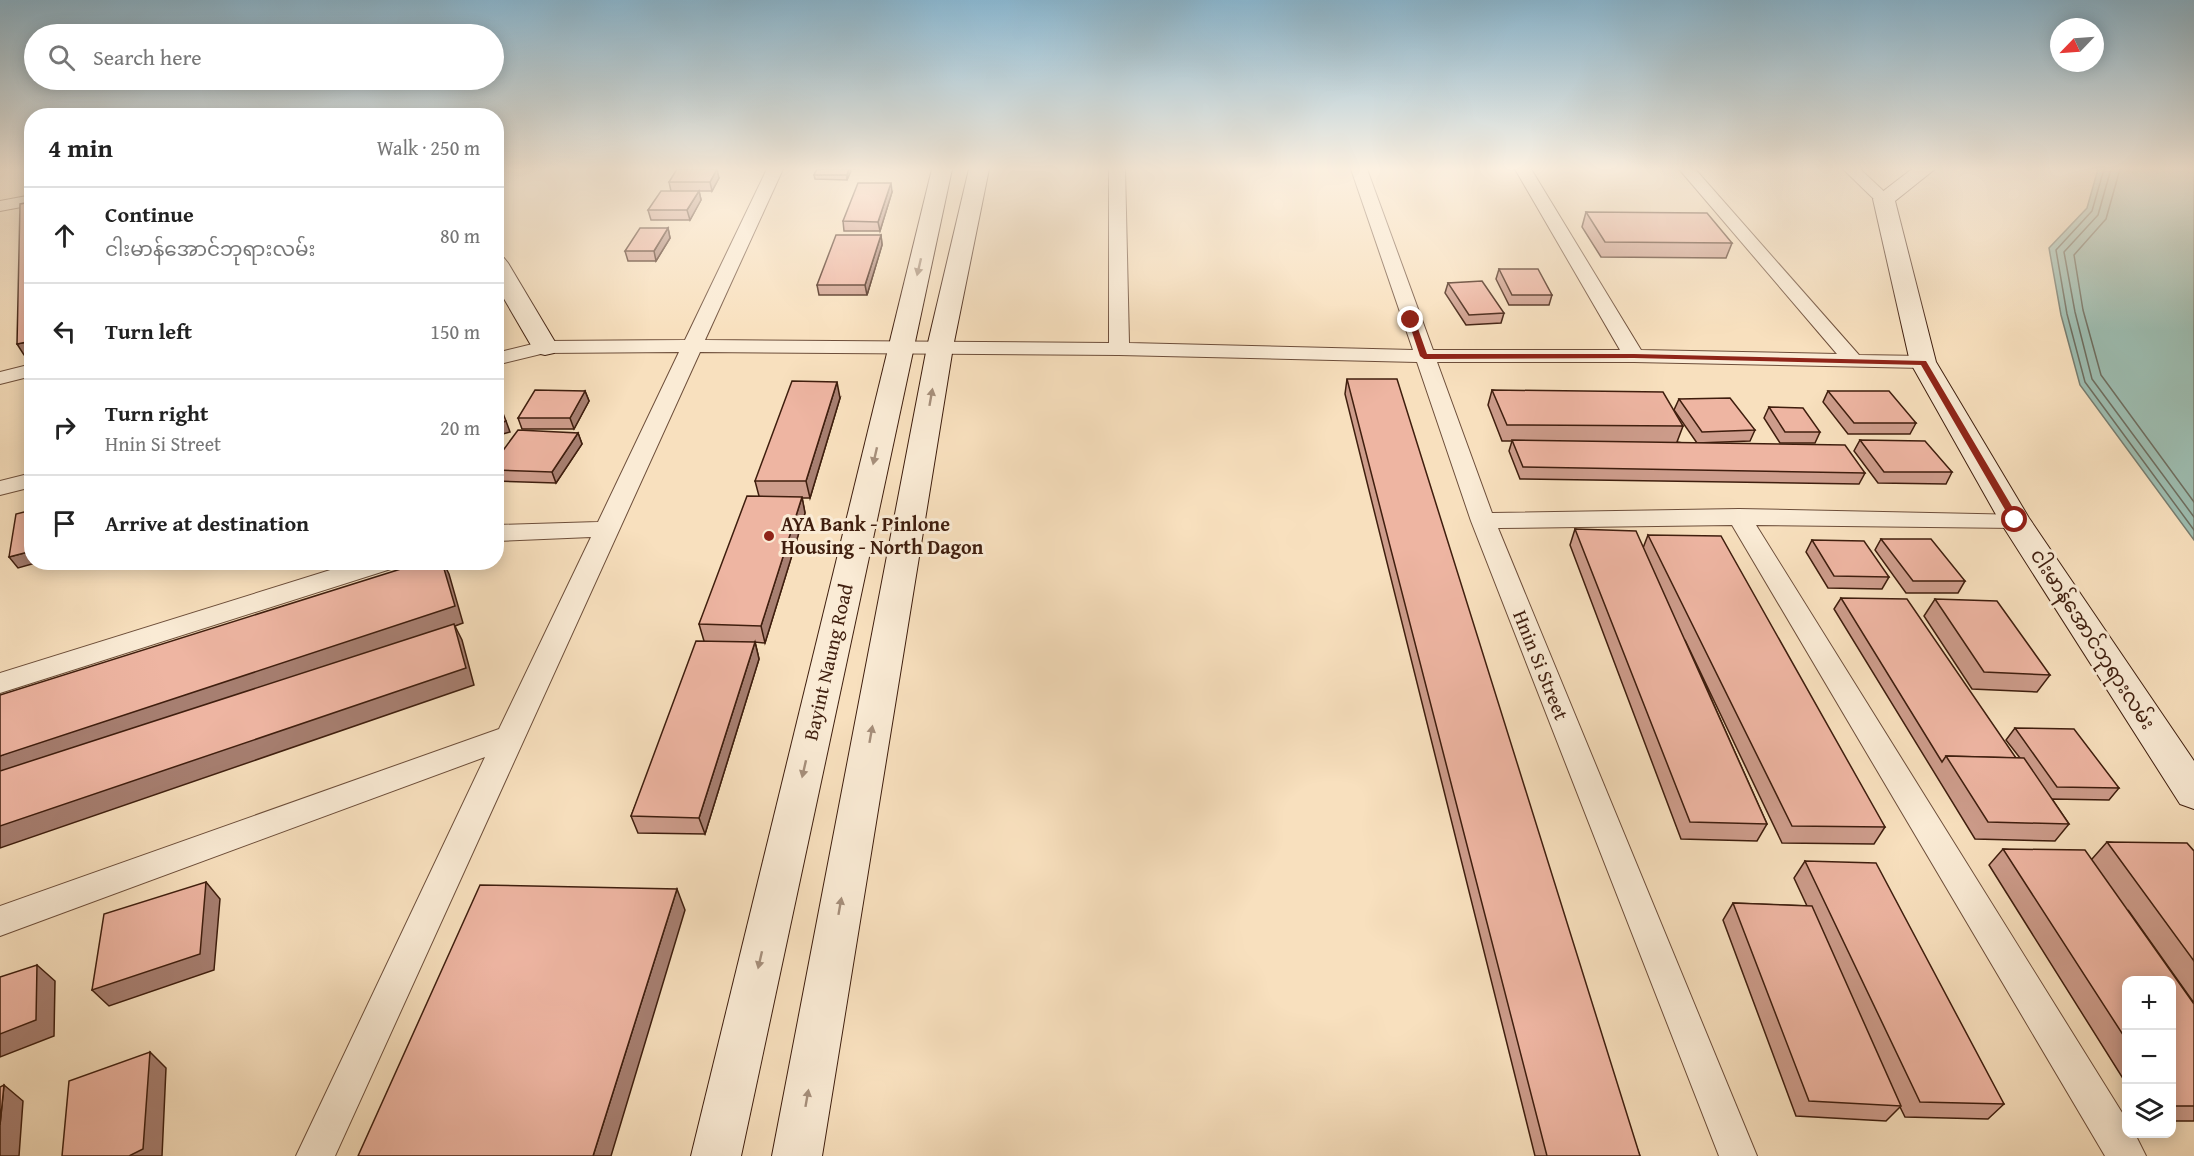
<!DOCTYPE html>
<meta charset="utf-8">
<style>
:root{--surface:#fff;--page:#f2f2f2;--text:#222;--muted:#767676;--line:#e0e0e0}
body{margin:0;font-family:"Gentium Book Plus","Noto Sans Myanmar",serif;background:var(--page);color:var(--text)}
.controls{position:absolute;right:18px;bottom:18px;display:grid;overflow:hidden;border-radius:12px;box-shadow:0 3px 15px #0003}
.controls button{width:54px;height:54px;display:grid;place-items:center;padding:0;border:0;border-bottom:2px solid var(--line);background:var(--surface);color:var(--text);font:30px sans-serif}
.compass{position:absolute;left:2050px;top:18px;width:54px;height:54px;border-radius:50%;background:var(--surface);box-shadow:0 3px 15px #0003;rotate:245deg}
.stop{position:absolute;width:18px;height:18px;margin:-14px;border:4px solid #8f2418;border-radius:50%;background:#fff}
.stop.end{background:#8f2418;border-color:#fff;box-shadow:0 2px 6px #0008}
.list{margin:0;padding:0;list-style:none}
h2{display:flex;justify-content:space-between;align-items:center;height:78px;margin:0;padding:0 24px;font-size:26px}
h2 small{font-size:20px;font-weight:400;color:var(--muted)}
.list li{display:grid;grid-template-columns:39px 1fr auto;gap:18px;align-items:center;box-sizing:border-box;height:96px;padding:0 24px;border-top:2px solid var(--line)}
.list b{display:block;font-size:22px;white-space:nowrap}
.list p{margin:0;font-size:20px;white-space:nowrap;color:var(--muted)}
.list em{font-size:20px;font-style:normal;color:var(--muted)}
.icon{flex:none;width:33px;height:33px;fill:none;stroke:currentColor;stroke-width:2;stroke-linecap:round;stroke-linejoin:round}
.map{position:relative;flex:none;width:2194px;height:1156px;overflow:hidden}
.search{position:absolute;background:var(--surface);box-shadow:0 3px 15px #0003;left:24px;top:24px;width:480px;height:66px;display:flex;align-items:center;gap:15px;box-sizing:border-box;padding:0 21px;border-radius:33px;color:var(--muted);font-size:22px}
.panel{position:absolute;background:var(--surface);box-shadow:0 3px 15px #0003;left:24px;top:108px;width:480px;height:462px;border-radius:24px}
.map>svg:first-child{display:block}
.water{fill:#9dbdb1;stroke:#777d70;stroke-width:1.5}
.lines{fill:none;stroke-linecap:round;stroke-linejoin:round}
.shore{stroke:#6e6e60;stroke-width:1.5}
.street-casing{stroke:#6d4e3a;stroke-width:2}
.secondary-casing{stroke:#3f1e0e;stroke-width:2}
.street{fill:#faebd5;fill-rule:evenodd}
.secondary{fill:#faebd5;fill-rule:evenodd}
.wall{fill:#cd9c8b;stroke:#3f1e0e;stroke-width:1.5}
.shaded-wall{fill:#a77f71;stroke:#3f1e0e;stroke-width:1.5}
.building{fill:#eeb5a2;stroke:#3f1e0e;stroke-width:1.5}
.oneway{fill:#a68f7b}
.route{fill:#8f2418}
.poi-dot{fill:#8f2418;stroke:#faebd5;stroke-width:2}
.labels{text-anchor:middle;stroke-width:6;stroke-linejoin:round;paint-order:stroke}
.poi-label{font-size:20px;font-weight:bold;fill:#3f1e0e;stroke:#faebd5;text-anchor:start}
.street-label{font-size:20px;fill:#3f1e0e;stroke:#faebd5}
</style>
<div class="map">
<svg width="2194" height="1156" viewBox="0 0 2194 1156">
<rect width="100%" height="100%" fill="#f8e0be"/>
<filter id="stains"><feTurbulence type="fractalNoise" baseFrequency=".00333" numOctaves="4"/><feColorMatrix values="0 0 0 0 .2 0 0 0 0 .09 0 0 0 0 .02 0 0 0 .5 -.17"/></filter>
<radialGradient id="worn" r=".72"><stop offset=".6" stop-color="#630" stop-opacity="0"/><stop offset="1" stop-color="#630" stop-opacity=".3"/></radialGradient>
<polygon class="water" points="2098,169 2194,169 2194,540 2080,385 2061,315 2049,248 2087,208"/>
<g class="lines">
<g class="shore">
<polyline points="2104,169 2092,211 2056,250 2067,314 2085,382 2194,530"/>
<polyline points="2111,169 2098,215 2064,252 2075,312 2092,379 2194,517"/>
<polyline points="2120,169 2106,219 2074,255 2083,310 2101,375 2194,502"/>
</g>
<g class="street-casing">
<g id="street">
<polygon points="767,169 783,169 705,340 1109,343 1109,169 1125,169 1129,343 1413,350 1351,169 1367,169 1433,350 1620,350 1515,169 1531,169 1641,350 1837,354 1679,169 1695,169 1859,355 1923,356 1930,358 1933,362 1930,366 1923,368 1634,362 1437,362 1492,513 1739,509 2024,515 2027,520 2024,525 2015,528 1756,525 2126,1119 2126,1134 2135,1134 2146,1156 2105,1156 1732,525 1498,528 1757,1156 1719,1156 1471,521 1417,362 1119,355 700,352 335,1156 296,1156 485,757 0,936 0,906 499,729 591,537 496,541 496,525 598,522 679,352 545,353 496,365 496,353 545,341 685,340"/>
<polygon points="1843,169 1860,169 1892,199 1884,204 1878,203"/>
<polygon points="32,195 32,205 0,211 0,201"/>
<polygon points="32,364 32,376 0,384 0,372"/>
<polygon points="32,473 32,487 0,495 0,481"/>
<polygon points="356,562 397,562 394,568 0,693 0,673"/>
</g>
</g>
<g class="secondary-casing">
<g id="secondary">
<polygon points="932,169 952,169 741,1156 691,1156"/>
<polygon points="969,169 989,169 953,347 822,1156 772,1156 927,347"/>
<polygon points="1912,169 1935,169 1895,201 1936,362 2029,518 2194,761 2194,809 2180,804 1999,520 1910,362 1873,199"/>
<polygon points="496,256 504,258 508,263 558,347 554,353 545,355 536,353 532,347 496,285"/>
</g>
</g>
<use href="#street" class="street"/>
<use href="#secondary" class="secondary"/>
</g>
<g class="wall">
<polygon points="817,169 860,169 850,169 847,180 815,179 814,175"/>
<polygon points="719,178 712,191 699,191 701,200 690,220 651,220 648,210 671,191 669,182"/>
<polygon points="892,192 880,231 844,231 843,221"/>
<polygon points="1586,212 1732,243 1726,258 1601,257 1582,227"/>
<polygon points="668,228 670,238 656,261 628,261 625,251"/>
<polygon points="881,235 882,245 867,295 819,295 817,285"/>
<polygon points="1499,269 1552,295 1549,305 1509,305 1496,279"/>
<polygon points="1448,283 1504,313 1501,323 1466,325 1445,293"/>
<polygon points="1347,379 1640,1156 1535,1156 1345,394"/>
<polygon points="1492,390 1683,426 1677,442 1865,473 1859,484 1520,479 1509,451 1512,441 1502,441 1488,405"/>
<polygon points="585,391 589,401 574,429 522,429 518,418"/>
<polygon points="1828,391 1916,423 1910,434 1848,434 1823,402"/>
<polygon points="840,398 810,498 802,498 805,513 765,643 755,642 759,659 705,834 638,833 631,816 704,641 699,624 759,496 755,481"/>
<polygon points="1679,399 1755,430 1750,441 1697,443 1674,410"/>
<polygon points="1769,407 1820,432 1815,443 1780,443 1764,418"/>
<polygon points="578,433 582,444 556,483 496,481 496,460"/>
<polygon points="1860,440 1952,472 1946,484 1878,483 1854,451"/>
<polygon points="1575,529 1643,548 1648,535 1885,827 1874,844 1782,843 1685,640 1767,824 1757,841 1681,839 1570,545"/>
<polygon points="1881,539 1965,581 1958,593 1906,593 1875,550"/>
<polygon points="1812,540 1889,577 1882,589 1828,588 1806,552"/>
<polygon points="1841,598 2016,758 2020,758 2006,740 2015,728 2119,788 2109,800 2052,799 2069,824 2055,841 1975,839 1834,609"/>
<polygon points="1935,599 2050,675 2037,692 1972,689 1924,616"/>
<polygon points="2107,842 2194,851 2194,1003 2128,910 2194,1004 2194,1121 2172,1121 2172,981 2127,981 2127,1085 1989,865 2003,849 2092,859"/>
<polygon points="1805,861 2004,1104 1988,1119 1905,1117 1900,1107 1886,1121 1796,1116 1723,920 1733,903 1807,906 1794,878"/>
</g>
<g class="shaded-wall">
<polygon points="717,169 719,178 712,191 710,182"/>
<polygon points="849,169 850,169 851,171 847,180 847,175"/>
<polygon points="891,183 892,192 880,231 878,222"/>
<polygon points="699,191 701,200 690,220 687,210"/>
<polygon points="668,228 670,238 656,261 654,251"/>
<polygon points="881,235 882,245 867,295 865,285"/>
<polygon points="32,341 32,353 24,355 17,344"/>
<polygon points="837,382 840,398 810,498 806,481"/>
<polygon points="585,391 589,401 574,429 570,418"/>
<polygon points="506,421 510,432 496,436 496,424"/>
<polygon points="578,433 582,444 556,483 552,472"/>
<polygon points="802,497 805,513 765,643 761,626"/>
<polygon points="32,551 32,562 39,562 18,568 9,557"/>
<polygon points="442,562 443,562 449,574 463,623 455,626 462,640 474,685 0,848 0,756"/>
<polygon points="755,642 759,659 705,834 699,818"/>
<polygon points="206,882 220,899 214,970 109,1006 92,990"/>
<polygon points="677,889 685,910 611,1156 593,1156"/>
<polygon points="37,965 55,981 54,1036 0,1057 0,1034"/>
<polygon points="150,1052 166,1068 162,1156 129,1156"/>
<polygon points="4,1085 23,1101 19,1156 0,1156 0,1125"/>
</g>
<g class="building">
<polygon points="677,169 717,169 710,182 669,182"/>
<polygon points="817,169 849,169 847,175 814,175"/>
<polygon points="858,183 891,183 878,222 843,221"/>
<polygon points="661,191 699,191 687,210 648,210"/>
<polygon points="32,202 32,341 17,344 20,204"/>
<polygon points="1586,212 1707,213 1732,243 1605,242"/>
<polygon points="640,228 668,228 654,251 625,251"/>
<polygon points="836,235 881,235 865,285 817,285"/>
<polygon points="1499,269 1538,269 1552,295 1512,295"/>
<polygon points="1482,281 1504,313 1469,315 1448,283"/>
<polygon points="1347,379 1397,379 1640,1156 1547,1156"/>
<polygon points="792,381 837,382 806,481 755,481"/>
<polygon points="535,390 585,391 570,418 518,418"/>
<polygon points="1492,390 1663,392 1683,426 1507,425"/>
<polygon points="1828,391 1889,391 1916,423 1854,423"/>
<polygon points="497,398 506,421 496,424 496,399"/>
<polygon points="1730,398 1755,430 1702,432 1679,399"/>
<polygon points="1769,407 1803,408 1820,432 1785,432"/>
<polygon points="518,430 578,433 552,472 496,470 496,460"/>
<polygon points="1512,440 1845,445 1865,473 1523,467"/>
<polygon points="1860,440 1925,441 1952,472 1884,472"/>
<polygon points="747,496 802,497 761,626 699,624"/>
<polygon points="32,510 32,551 9,557 16,514"/>
<polygon points="1575,529 1636,531 1767,824 1690,822"/>
<polygon points="1648,535 1721,536 1885,827 1792,826"/>
<polygon points="1881,539 1931,539 1965,581 1913,581"/>
<polygon points="1812,540 1864,541 1889,577 1834,576"/>
<polygon points="423,562 442,562 455,606 0,756 0,695"/>
<polygon points="1841,598 1907,599 2016,758 1946,756 1942,762"/>
<polygon points="1935,599 1997,601 2050,675 1984,672"/>
<polygon points="454,624 466,668 0,826 0,771"/>
<polygon points="696,641 755,642 699,818 631,816"/>
<polygon points="2015,728 2074,729 2119,788 2057,787"/>
<polygon points="1946,756 2024,758 2069,824 1988,822"/>
<polygon points="2107,842 2187,843 2194,851 2194,961"/>
<polygon points="2003,849 2085,850 2194,1004 2194,1106 2172,1106 2172,981 2127,981 2127,1041"/>
<polygon points="1805,861 1876,863 2004,1104 1920,1102"/>
<polygon points="206,882 200,954 92,990 104,914"/>
<polygon points="480,885 677,889 593,1156 358,1156"/>
<polygon points="1733,903 1812,906 1901,1106 1809,1101"/>
<polygon points="37,965 36,1020 0,1034 0,977"/>
<polygon points="150,1052 143,1149 129,1156 62,1156 69,1081"/>
<polygon points="4,1085 0,1125 0,1087"/>
</g>
<defs><path id="oneway-solid" d="M-6-.8H1V-3.2L6.5 0L1 3.2V.8H-6Z" transform="scale(1.5)"/></defs>
<g class="oneway">
<use href="#oneway-solid" transform="translate(919 267) rotate(103)"/>
<use href="#oneway-solid" transform="translate(931 397) rotate(-80)"/>
<use href="#oneway-solid" transform="translate(875 456) rotate(103)"/>
<use href="#oneway-solid" transform="translate(871 734) rotate(-80)"/>
<use href="#oneway-solid" transform="translate(804 769) rotate(103)"/>
<use href="#oneway-solid" transform="translate(840 906) rotate(-80)"/>
<use href="#oneway-solid" transform="translate(760 960) rotate(103)"/>
<use href="#oneway-solid" transform="translate(807 1098) rotate(-80)"/>
</g>
<linearGradient id="sky" x2="0" y2="1"><stop stop-color="#8ab8d2"/><stop offset="0.51" stop-color="#fcf1e2"/><stop offset="1" stop-color="#fcf1e2" stop-opacity="0"/></linearGradient>
<rect width="2194" height="331" fill="url(#sky)"/>
<polygon class="route" points="1411,318 1415,320 1427,354 1634,354 1926,361 2020,520 2015,523 2011,520 1921,365 1634,358 1424,359 1420,356 1408,320"/>
<circle class="poi-dot" cx="769" cy="536" r="6"/>
<g class="labels">
<g class="poi-label">
<text x="781" y="531">AYA Bank - Pinlone<tspan x="781" dy="23">Housing - North Dagon</tspan></text>
</g>
<g class="street-label">
<text transform="translate(2093 639) rotate(57)" y="7">ငါးမာန်အောင်ဘုရားလမ်း</text>
<text transform="translate(828 662) rotate(-77)" y="7">Bayint Naung Road</text>
<text transform="translate(1541 665) rotate(68)" y="7">Hnin Si Street</text>
</g>
</g>
<rect width="100%" height="100%" filter="url(#stains)"/>
<rect width="100%" height="100%" fill="url(#worn)"/>
</svg>
<div class="controls">
<button>+</button>
<button>−</button>
<button><svg class="icon" aria-label="layers" viewBox="0 0 24 24"><path d="M12 4l9 5-9 5-9-5zM3 14l9 5 9-5"/></svg></button>
</div>
<svg class="compass" viewBox="-18 -18 36 36"><path d="M0-13l5 13h-10z" fill="#e53935"/><path d="M0 13l5-13h-10z" fill="#767676"/></svg>
<div class="stop" style="left:2015px;top:520px"></div>
<div class="stop end" style="left:1411px;top:320px"></div>
<div class="search"><svg class="icon" aria-label="search" viewBox="0 0 24 24"><circle cx="10" cy="10" r="6"/><path d="M15 15l6 6"/></svg>Search here</div>
<section class="panel">
<h2>4 min<small>Walk · 250 m</small></h2>
<ul class="list">
<li><svg class="icon" aria-label="ahead" viewBox="0 0 24 24"><path d="M12 20V5M6 11l6-6 6 6"/></svg><div><b>Continue</b><p>ငါးမာန်အောင်ဘုရားလမ်း</p></div><em>80 m</em></li>
<li><svg class="icon" aria-label="left" viewBox="0 0 24 24"><path d="M17 20v-9H6M10 6l-5 5 5 5"/></svg><div><b>Turn left</b></div><em>150 m</em></li>
<li><svg class="icon" aria-label="right" viewBox="0 0 24 24"><path d="M7 20v-9h11M14 6l5 5-5 5"/></svg><div><b>Turn right</b><p>Hnin Si Street</p></div><em>20 m</em></li>
<li><svg class="icon" aria-label="arrive" viewBox="0 0 24 24"><path d="M6 21V4h12l-3 4 3 4H6"/></svg><div><b>Arrive at destination</b></div></li>
</ul>
</section>
</div>
